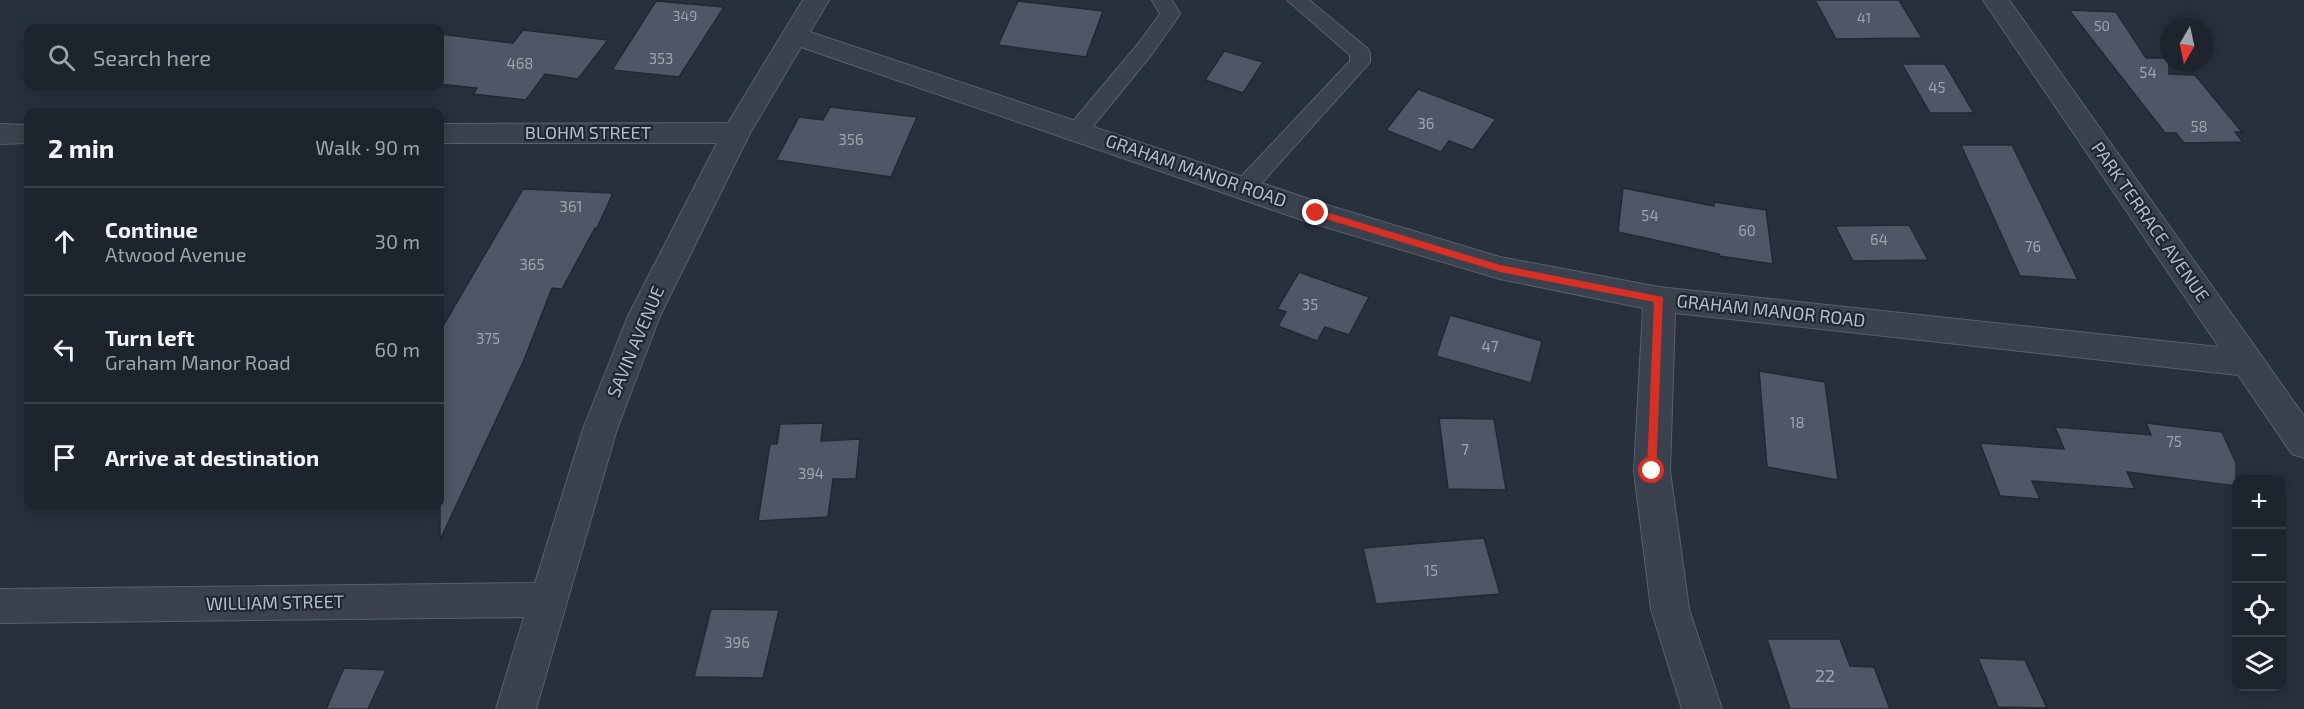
<!DOCTYPE html>
<meta charset="utf-8">
<style>
:root{--surface:#1d242e;--page:#2a303a;--text:#f1f3f6;--muted:#a0a4aa;--line:#3b414a}
body{margin:0;font-family:"Exo 2",sans-serif;background:var(--page);color:var(--text)}
.controls{position:absolute;right:18px;bottom:18px;display:grid;overflow:hidden;border-radius:12px;box-shadow:0 3px 15px #0003}
.controls button{width:54px;height:54px;display:grid;place-items:center;padding:0;border:0;border-bottom:2px solid var(--line);background:var(--surface);color:var(--text);font:30px sans-serif}
.compass{position:absolute;left:2160px;top:18px;width:54px;height:54px;border-radius:50%;background:var(--surface);box-shadow:0 3px 15px #0003;rotate:189deg}
.stop{position:absolute;width:18px;height:18px;margin:-14px;border:4px solid #d93025;border-radius:50%;background:#fff}
.stop.end{background:#d93025;border-color:#fff;box-shadow:0 2px 6px #0008}
.list{margin:0;padding:0;list-style:none}
h2{display:flex;justify-content:space-between;align-items:center;height:78px;margin:0;padding:0 24px;font-size:26px}
h2 small{font-size:20px;font-weight:400;color:var(--muted)}
.list li{display:grid;grid-template-columns:39px 1fr auto;gap:18px;align-items:center;box-sizing:border-box;height:108px;padding:0 24px;border-top:2px solid var(--line)}
.list b{display:block;font-size:22px;white-space:nowrap}
.list p{margin:0;font-size:20px;white-space:nowrap;color:var(--muted)}
.list em{font-size:20px;font-style:normal;color:var(--muted)}
.icon{flex:none;width:33px;height:33px;fill:none;stroke:currentColor;stroke-width:2;stroke-linecap:round;stroke-linejoin:round}
.map{position:relative;flex:none;width:2304px;height:709px;overflow:hidden}
.search{position:absolute;background:var(--surface);box-shadow:0 3px 15px #0003;left:24px;top:24px;width:420px;height:66px;display:flex;align-items:center;gap:15px;box-sizing:border-box;padding:0 21px;border-radius:12px;color:var(--muted);font-size:22px}
.panel{position:absolute;background:var(--surface);box-shadow:0 3px 15px #0003;left:24px;top:108px;width:420px;height:402px;border-radius:12px}
.map>svg:first-child{display:block}
.building{fill:#4e5765;stroke:#222934;stroke-width:1.5}
.lines{fill:none;stroke-linecap:round;stroke-linejoin:round}
.service-casing{stroke:#59606b;stroke-width:2}
.minor-casing{stroke:#59606b;stroke-width:2}
.service{fill:#3b424d;fill-rule:evenodd}
.minor{fill:#3b424d;fill-rule:evenodd}
.route{fill:#d93025}
.labels{text-anchor:middle;stroke-width:4.5;stroke-linejoin:round;paint-order:stroke}
.far-number-label{font-size:14px;fill:#9da4af}
.number-label{font-size:15px;fill:#9da4af}
.street-label{font-size:18px;fill:#b7bdc8;stroke:#202732}
.near-number-label{font-size:18px;fill:#9da4af}
</style>
<div class="map">
<svg width="2304" height="709" viewBox="0 0 2304 709">
<rect width="100%" height="100%" fill="#27303d"/>
<g class="building">
<polygon points="1815,0 1899,0 1922,38 1836,39"/>
<polygon points="656,1 724,7 679,77 612,70"/>
<polygon points="1018,1 1103,11 1086,57 998,45"/>
<polygon points="2069,10 2116,12 2146,58 2169,58 2169,74 2195,75 2242,132 2235,132 2243,142 2184,143 2176,133 2165,133"/>
<polygon points="523,30 608,40 578,79 545,74 526,100 473,94 477,88 440,84 440,34 513,43"/>
<polygon points="1224,51 1263,62 1243,93 1205,80"/>
<polygon points="1902,64 1945,64 1974,113 1930,113"/>
<polygon points="1418,89 1496,119 1473,150 1449,141 1441,152 1386,130"/>
<polygon points="830,107 917,117 891,177 776,160 799,117 823,120"/>
<polygon points="1961,145 2012,145 2078,280 2020,276"/>
<polygon points="1623,188 1714,206 1714,202 1766,210 1773,264 1719,256 1719,254 1618,232"/>
<polygon points="523,189 613,193 597,228 595,228 562,289 552,288 524,360 440,540 440,331"/>
<polygon points="1909,225 1928,260 1853,261 1835,226"/>
<polygon points="1299,272 1369,297 1349,335 1325,327 1317,341 1278,326 1286,312 1277,309"/>
<polygon points="1450,315 1542,341 1531,383 1436,356"/>
<polygon points="1759,371 1825,382 1838,480 1767,467"/>
<polygon points="1439,418 1494,419 1506,490 1448,489"/>
<polygon points="823,423 821,441 860,439 856,479 833,479 828,517 758,521 770,444 777,444 780,424"/>
<polygon points="2146,423 2222,432 2236,463 2236,486 2127,472 2135,489 2032,481 2040,499 2000,496 1980,443 2064,449 2055,427 2151,435"/>
<polygon points="1484,538 1500,594 1376,604 1363,548"/>
<polygon points="711,609 779,610 763,678 694,677"/>
<polygon points="1767,639 1840,639 1850,666 1874,667 1890,709 1790,709"/>
<polygon points="1978,658 2025,660 2047,708 1998,707"/>
<polygon points="344,668 386,670 368,709 326,709"/>
</g>
<g class="lines">
<g class="service-casing">
<g id="service">
<polygon points="1152,0 1172,0 1180,14 1152,54 1085,136 1077,138 1069,136 1066,131 1069,126 1138,44 1160,14"/>
<polygon points="1287,0 1309,0 1367,48 1370,53 1370,62 1252,194 1244,196 1236,194 1233,188 1236,182 1350,61 1350,55"/>
</g>
</g>
<g class="minor-casing">
<g id="minor">
<polygon points="803,0 829,0 810,32 1327,205 1500,257 1659,287 2219,347 1983,0 2009,0 2304,416 2304,458 2292,454 2238,375 1675,313 1670,471 1689,609 1722,709 1682,709 1651,609 1634,471 1643,308 1500,279 1305,221 801,47 750,133 660,316 617,429 536,709 496,709 524,617 0,623 0,589 535,583 583,429 628,316 717,143 440,143 440,124 728,123"/>
<polygon points="0,124 28,125 28,143 0,144"/>
</g>
</g>
<use href="#service" class="service"/>
<use href="#minor" class="minor"/>
</g>
<polygon class="route" points="1316,209 1500,265 1663,297 1656,474 1652,476 1647,471 1654,302 1500,272 1313,215 1312,213"/>
<g class="labels">
<g class="far-number-label">
<text x="685" y="21">349</text>
<text x="1864" y="23">41</text>
<text x="2102" y="31">50</text>
</g>
<g class="number-label">
<text x="661" y="64">353</text>
<text x="520" y="69">468</text>
<text x="2148" y="78">54</text>
<text x="1937" y="93">45</text>
<text x="1426" y="129">36</text>
<text x="2199" y="132">58</text>
<text x="851" y="145">356</text>
<text x="571" y="212">361</text>
<text x="1650" y="221">54</text>
<text x="1747" y="236">60</text>
<text x="1879" y="245">64</text>
<text x="2033" y="252">76</text>
<text x="532" y="270">365</text>
<text x="1310" y="310">35</text>
<text x="488" y="344">375</text>
<text x="1490" y="352">47</text>
<text x="1797" y="428">18</text>
<text x="2174" y="447">75</text>
<text x="1465" y="455">7</text>
<text x="811" y="479">394</text>
<text x="1431" y="576">15</text>
<text x="737" y="648">396</text>
</g>
<g class="street-label">
<text x="588" y="139">BLOHM STREET</text>
<text transform="translate(1196 171) rotate(19)" y="6">GRAHAM MANOR ROAD</text>
<text transform="translate(2150 222) rotate(55)" y="6">PARK TERRACE AVENUE</text>
<text transform="translate(1771 311) rotate(6)" y="6">GRAHAM MANOR ROAD</text>
<text transform="translate(636 342) rotate(-67)" y="6">SAVIN AVENUE</text>
<text transform="translate(275 603) rotate(-1)" y="6">WILLIAM STREET</text>
</g>
<g class="near-number-label">
<text x="1825" y="682">22</text>
</g>
</g>
</svg>
<div class="controls">
<button>+</button>
<button>−</button>
<button><svg class="icon" aria-label="locate" viewBox="0 0 24 24"><circle cx="12" cy="12" r="6"/><path d="M12 2v4M12 18v4M2 12h4M18 12h4"/></svg></button>
<button><svg class="icon" aria-label="layers" viewBox="0 0 24 24"><path d="M12 4l9 5-9 5-9-5zM3 14l9 5 9-5"/></svg></button>
</div>
<svg class="compass" viewBox="-18 -18 36 36"><path d="M0-13l5 13h-10z" fill="#e53935"/><path d="M0 13l5-13h-10z" fill="#a0a4aa"/></svg>
<div class="stop" style="left:1652px;top:471px"></div>
<div class="stop end" style="left:1316px;top:213px"></div>
<div class="search"><svg class="icon" aria-label="search" viewBox="0 0 24 24"><circle cx="10" cy="10" r="6"/><path d="M15 15l6 6"/></svg>Search here</div>
<section class="panel">
<h2>2 min<small>Walk · 90 m</small></h2>
<ul class="list">
<li><svg class="icon" aria-label="ahead" viewBox="0 0 24 24"><path d="M12 20V5M6 11l6-6 6 6"/></svg><div><b>Continue</b><p>Atwood Avenue</p></div><em>30 m</em></li>
<li><svg class="icon" aria-label="left" viewBox="0 0 24 24"><path d="M17 20v-9H6M10 6l-5 5 5 5"/></svg><div><b>Turn left</b><p>Graham Manor Road</p></div><em>60 m</em></li>
<li><svg class="icon" aria-label="arrive" viewBox="0 0 24 24"><path d="M6 21V4h12l-3 4 3 4H6"/></svg><div><b>Arrive at destination</b></div></li>
</ul>
</section>
</div>
